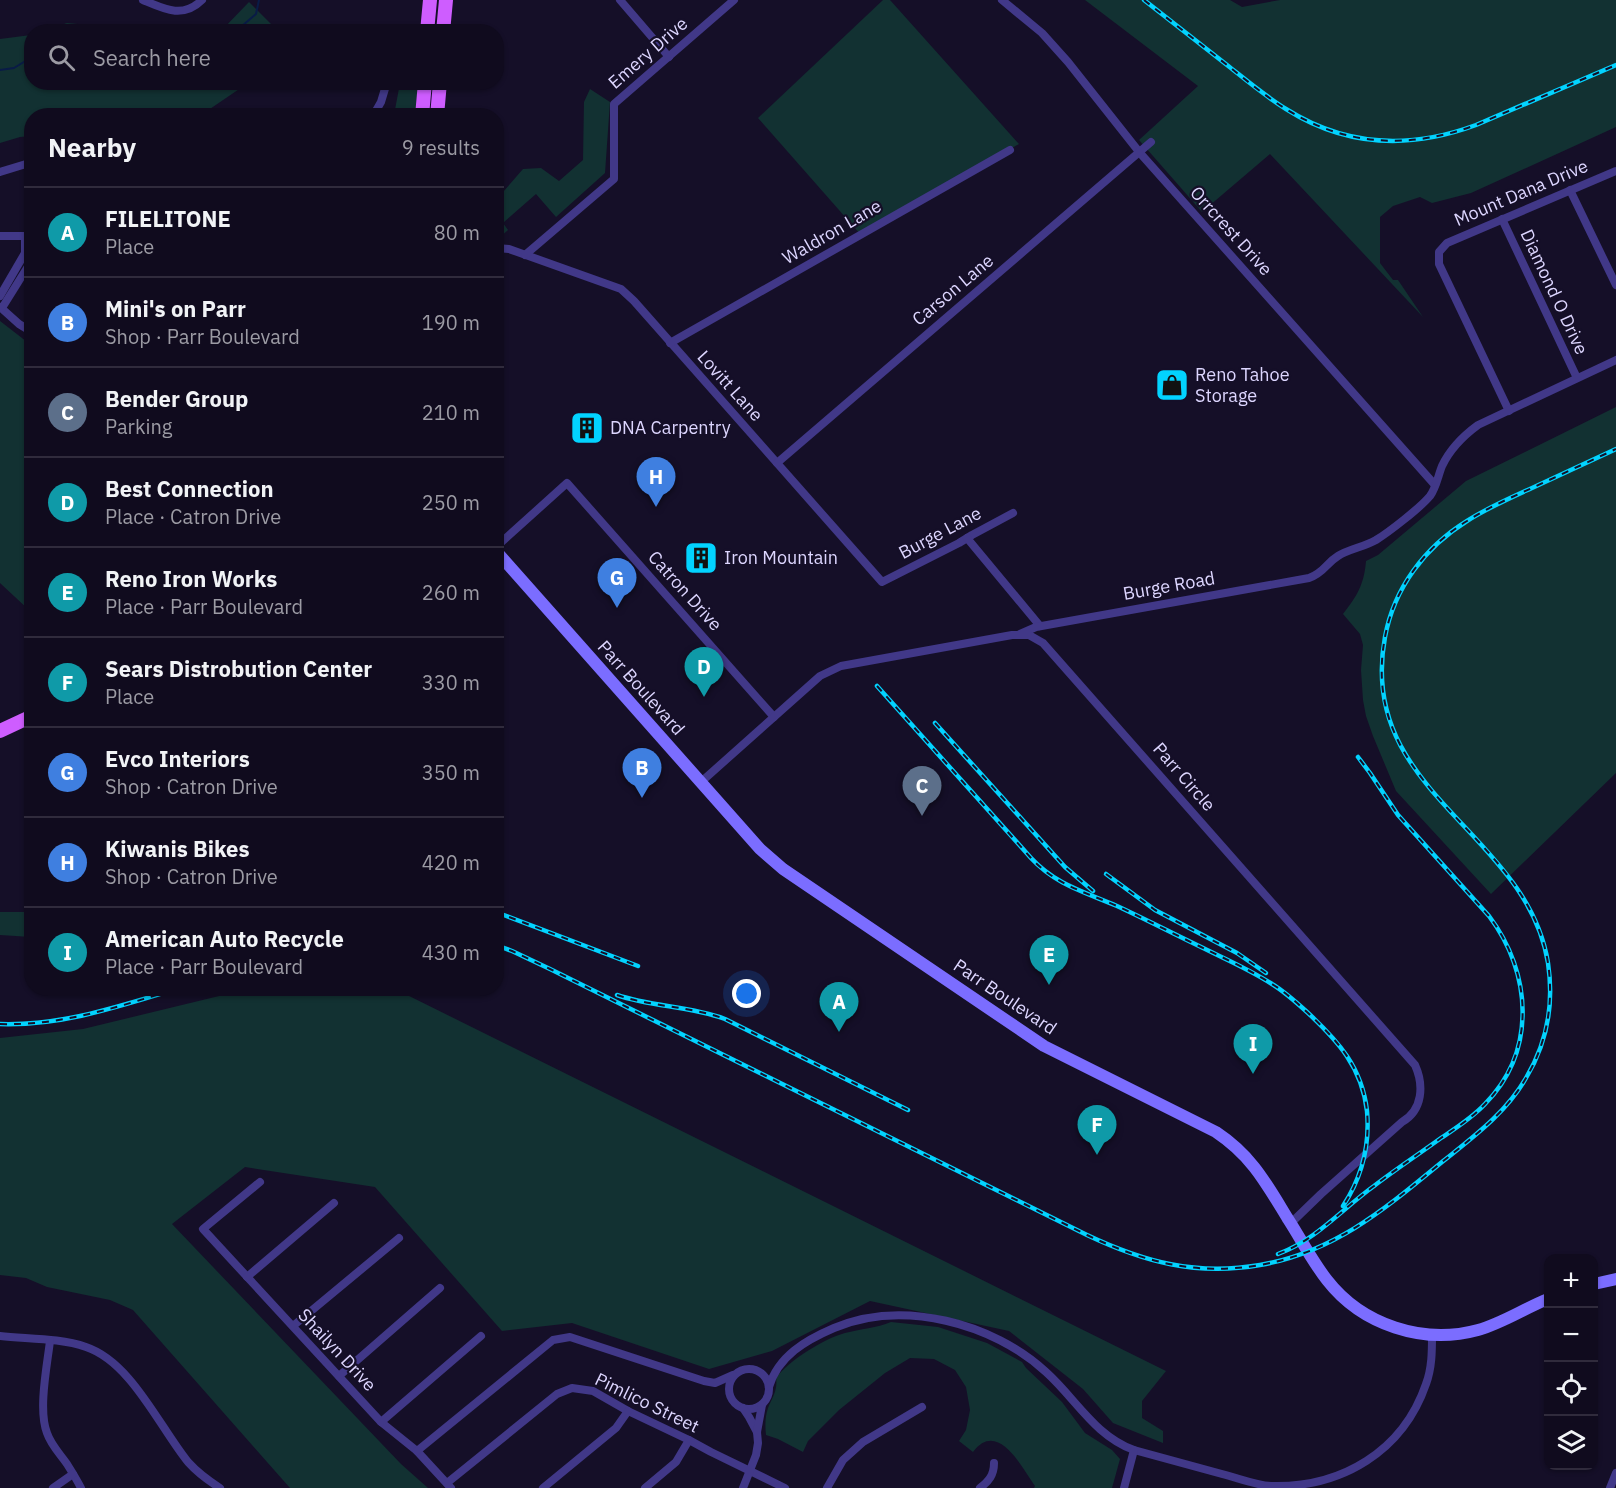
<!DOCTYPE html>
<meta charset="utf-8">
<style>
:root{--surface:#100b1e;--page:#1e192b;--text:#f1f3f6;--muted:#9c9ba4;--line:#302b3c;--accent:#02d3ff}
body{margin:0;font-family:"IBM Plex Sans",sans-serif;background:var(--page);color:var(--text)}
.controls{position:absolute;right:18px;bottom:18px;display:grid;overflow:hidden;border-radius:12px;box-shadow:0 2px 4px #0004}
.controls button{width:54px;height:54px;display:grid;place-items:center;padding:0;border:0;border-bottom:2px solid var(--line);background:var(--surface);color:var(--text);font:30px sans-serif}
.you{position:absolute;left:747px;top:994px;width:21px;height:21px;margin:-15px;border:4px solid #fff;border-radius:50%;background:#1a73e8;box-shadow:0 0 0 9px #1a73e833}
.badge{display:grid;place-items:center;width:39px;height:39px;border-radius:50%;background:var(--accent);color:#fff;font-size:20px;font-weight:700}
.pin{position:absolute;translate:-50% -50px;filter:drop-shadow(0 2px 3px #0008)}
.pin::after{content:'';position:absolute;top:32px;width:21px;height:18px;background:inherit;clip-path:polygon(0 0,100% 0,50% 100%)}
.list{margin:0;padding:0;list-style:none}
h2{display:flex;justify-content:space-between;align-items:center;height:78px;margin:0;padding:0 24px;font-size:26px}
h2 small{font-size:20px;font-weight:400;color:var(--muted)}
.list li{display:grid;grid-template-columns:39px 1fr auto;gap:18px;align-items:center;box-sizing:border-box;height:90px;padding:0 24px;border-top:2px solid var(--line)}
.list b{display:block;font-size:22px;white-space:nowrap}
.list p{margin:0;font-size:20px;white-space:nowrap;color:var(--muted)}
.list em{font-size:20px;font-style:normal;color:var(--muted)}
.icon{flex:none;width:33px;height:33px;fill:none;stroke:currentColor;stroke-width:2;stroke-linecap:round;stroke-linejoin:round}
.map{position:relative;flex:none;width:1616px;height:1488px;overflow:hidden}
.search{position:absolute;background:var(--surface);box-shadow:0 2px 4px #0004;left:24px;top:24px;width:480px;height:66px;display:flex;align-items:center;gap:15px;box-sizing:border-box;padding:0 21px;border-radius:24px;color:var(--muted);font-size:22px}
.panel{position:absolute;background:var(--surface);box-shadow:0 2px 4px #0004;left:24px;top:108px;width:480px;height:888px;border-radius:24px}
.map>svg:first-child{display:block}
.green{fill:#123132}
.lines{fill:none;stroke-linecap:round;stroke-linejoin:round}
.stream{stroke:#091b47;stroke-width:2}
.street{stroke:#413888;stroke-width:8}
.secondary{stroke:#7b6dff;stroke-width:12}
.primary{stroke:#ce5dff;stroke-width:14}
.rail-casing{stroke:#02d3ff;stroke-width:4.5}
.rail{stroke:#150f28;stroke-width:2;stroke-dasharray:7;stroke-linecap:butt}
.labels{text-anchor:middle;stroke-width:4.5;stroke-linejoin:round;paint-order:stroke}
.street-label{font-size:18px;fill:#ddd6ff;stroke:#150f28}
.poi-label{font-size:18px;fill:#ddd6ff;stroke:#150f28;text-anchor:start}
</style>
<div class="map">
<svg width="1616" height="1488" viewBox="0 0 1616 1488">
<rect width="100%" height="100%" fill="#150f28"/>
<g class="green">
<polygon points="883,0 890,0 1019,144 861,235 758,118"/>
<polygon points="1085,0 1230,0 1242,7 1280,0 1616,0 1616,127 1471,193 1432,203 1420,197 1393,206 1380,217 1380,263 1393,280 1398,280 1423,317 1270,154 1202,212 1139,140 1198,86"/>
<polygon points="249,2 278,31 221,31"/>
<polygon points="67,23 98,26 115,31 43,31"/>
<polygon points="31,35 32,82 248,83 204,113 206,115 32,116 31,136 20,137 0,143 0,39"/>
<polygon points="400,83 418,83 415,115 394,115"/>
<polygon points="590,89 610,102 605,173 556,217 536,194 503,223 508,230 499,238 497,236 497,199 523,169 541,168 559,181 583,160 584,102"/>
<polygon points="0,321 31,345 31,618 29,610 0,583"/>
<path d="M 1616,407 L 1616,773 L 1491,894 L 1396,791 L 1373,736 L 1366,716 L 1363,700 L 1361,670 L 1363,645 L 1360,634 L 1343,614 C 1357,596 1364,585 1366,561 L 1378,555 L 1466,481 Z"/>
<polygon points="0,912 31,912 31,937 0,935"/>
<polygon points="248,989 395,989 1166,1371 1142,1401 1142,1418 1163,1431 1163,1443 1113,1423 1083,1389 1009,1331 870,1301 772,1351 709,1369 572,1323 502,1331 375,1187 245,1167 172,1224 401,1464 428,1488 290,1488 133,1310 110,1300 47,1287 26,1278 0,1275 0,1038 83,1029"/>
<path d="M 891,1322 L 938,1327 L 987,1343 L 1022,1362 L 1026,1368 L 1062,1402 L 1085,1433 L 1112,1450 L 1120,1459 L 1112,1488 L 1034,1488 L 1035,1486 C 1022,1468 998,1419 973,1452 L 959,1441 L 966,1430 L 970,1410 L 966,1387 L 955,1370 L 934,1359 L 910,1358 L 885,1373 L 839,1410 L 808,1441 L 803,1452 L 778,1439 L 766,1435 C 765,1426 765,1417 768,1408 C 772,1398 778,1390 776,1378 C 788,1361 825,1338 845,1333 C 860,1329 877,1328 891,1322 Z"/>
</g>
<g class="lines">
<g class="stream">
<polyline points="235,32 256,14 259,0"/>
<polyline points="0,70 14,68 32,57"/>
</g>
<g class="street">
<path d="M 143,0 C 164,9 183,19 202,0"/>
<polyline points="620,0 669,57"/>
<polyline points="1002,0 1042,33 1068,62 1140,153 1435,485"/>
<polyline points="373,116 381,102 387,82"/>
<polyline points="0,172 26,164 32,164"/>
<polyline points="1570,190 1616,285"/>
<polyline points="1502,219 1577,378"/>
<polyline points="0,236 32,236"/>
<polyline points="496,248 509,249 621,289 634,301 882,582 959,543 972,535 1013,513"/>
<polyline points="525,255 614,179 614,104 734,0"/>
<polyline points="0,296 25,253 25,236"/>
<polyline points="0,307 19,324 32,332"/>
<polyline points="2,308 32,260"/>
<polyline points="670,343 1010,150"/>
<polyline points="1509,411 1439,264 1439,252 1447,243 1616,171"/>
<polyline points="777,463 1151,142"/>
<polyline points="967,538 1040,626"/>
<polyline points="496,547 567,483 774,717"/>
<path d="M 1020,634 L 1036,627 L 1309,578 C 1325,572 1325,564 1338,556 C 1349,549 1364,547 1376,540 C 1389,532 1420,508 1430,496 C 1436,488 1438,476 1442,466 C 1450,449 1463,436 1478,425 L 1616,360"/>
<path d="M 701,782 L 820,676 L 841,666 L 1012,635 L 1029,635 L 1043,643 L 1415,1065 C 1424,1085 1423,1110 1402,1122 L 1321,1194 L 1291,1223"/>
<polyline points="260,1182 203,1229 381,1422 417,1451 451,1488"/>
<polyline points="247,1277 334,1203"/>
<polyline points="293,1326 399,1238"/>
<path d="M 0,1336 C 28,1339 60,1338 86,1347 C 131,1362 159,1426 188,1462 C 197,1472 209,1481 220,1488"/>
<path d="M 50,1341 C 47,1366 38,1410 47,1433 C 51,1445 60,1454 67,1464 C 72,1472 77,1480 81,1488"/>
<circle cx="749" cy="1389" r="20"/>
<polyline points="339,1376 440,1288"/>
<path d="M 769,1387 C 778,1356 806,1340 834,1328 C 903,1299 993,1323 1046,1372 C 1076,1399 1095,1436 1134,1450 C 1164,1458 1193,1466 1222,1474 C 1238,1478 1255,1485 1271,1486 C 1342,1488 1403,1451 1426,1384 C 1432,1368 1432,1351 1432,1335"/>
<polyline points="743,1408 749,1417 757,1432"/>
<polyline points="381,1422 481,1336"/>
<polyline points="417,1451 553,1340 570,1337 704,1381 715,1383 733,1375"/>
<polyline points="447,1483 557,1394 572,1388 593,1391 628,1411 689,1440 711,1452 785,1488"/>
<polyline points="53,1488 73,1474"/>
<polyline points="543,1488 616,1428 628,1411"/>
<polyline points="645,1488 676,1462 689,1440"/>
<polyline points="743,1488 756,1455 758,1443 757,1432 762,1405"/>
<polyline points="827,1488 843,1460 863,1442 922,1407"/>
<path d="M 980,1488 C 989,1481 994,1475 994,1463"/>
<polyline points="1124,1488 1134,1450"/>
<polyline points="1610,1488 1616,1473"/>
</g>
<g class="secondary">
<path d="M 496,551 L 760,849 L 783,869 L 1044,1046 L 1216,1132 C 1252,1156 1266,1183 1288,1219 C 1301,1239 1312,1261 1327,1280 C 1362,1325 1423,1345 1478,1330 C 1503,1323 1525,1308 1548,1299"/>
<polyline points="1594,1284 1616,1279"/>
</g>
<g class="primary">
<polyline points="427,32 430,0"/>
<polyline points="443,32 446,0"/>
<polyline points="422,116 425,82"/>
<polyline points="437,116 440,82"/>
<polyline points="0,731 32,716"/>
</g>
<g class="rail-casing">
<g id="rail">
<path d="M 1144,0 C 1172,22 1199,43 1227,65 C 1246,80 1265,96 1286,109 C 1346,147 1411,149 1476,125 L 1616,65"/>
<path d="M 877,686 L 1031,858 C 1056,885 1085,892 1117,906 C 1145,919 1172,933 1199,946 C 1223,958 1249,969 1272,984 C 1285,992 1296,1002 1307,1012 C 1338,1041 1362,1067 1367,1111 C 1370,1145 1362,1177 1343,1206"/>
<polyline points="935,723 1065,867 1093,891"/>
<polyline points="1106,874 1155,910 1237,953 1266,973"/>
<polyline points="496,912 638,966"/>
<path d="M 496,945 L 512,951 L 550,969 L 1087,1235 C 1144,1262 1196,1276 1260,1265 C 1335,1252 1386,1208 1442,1162 C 1473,1137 1506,1113 1526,1078 C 1547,1043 1554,1003 1548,963 C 1527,831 1356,792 1385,637 C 1394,588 1425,547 1467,521 C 1487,508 1510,498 1532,488 C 1560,475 1588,462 1616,449"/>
<path d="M 617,995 C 652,1007 690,1006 725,1019 L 908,1110"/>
<path d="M 0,1024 C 63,1026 120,1006 180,988"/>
<path d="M 1278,1254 C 1316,1240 1342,1209 1374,1186 C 1396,1169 1419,1154 1441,1138 C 1456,1128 1472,1118 1485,1104 C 1537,1051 1532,973 1489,916 L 1398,815 L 1370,773 L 1358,757"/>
</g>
</g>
<use href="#rail" class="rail"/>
</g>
<defs>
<g id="shop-square" transform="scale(1.725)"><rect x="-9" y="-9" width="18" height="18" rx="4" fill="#02d3ff" stroke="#150f28"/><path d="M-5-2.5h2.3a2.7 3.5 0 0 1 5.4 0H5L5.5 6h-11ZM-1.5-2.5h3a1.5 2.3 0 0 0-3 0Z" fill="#111"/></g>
<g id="building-square" transform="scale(1.725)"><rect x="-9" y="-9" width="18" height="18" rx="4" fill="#02d3ff" stroke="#150f28"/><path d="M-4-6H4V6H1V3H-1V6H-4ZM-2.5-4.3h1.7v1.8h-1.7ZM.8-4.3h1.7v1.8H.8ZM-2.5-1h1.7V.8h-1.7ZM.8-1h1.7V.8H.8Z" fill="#111"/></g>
</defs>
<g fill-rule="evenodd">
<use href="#shop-square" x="1172" y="385"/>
<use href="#building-square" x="587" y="428"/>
<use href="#building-square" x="701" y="558"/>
</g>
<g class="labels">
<g class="street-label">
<text transform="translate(648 53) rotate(-41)" y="6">Emery Drive</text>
<text transform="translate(1521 193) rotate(-23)" y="6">Mount Dana Drive</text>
<text transform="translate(1231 231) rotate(48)" y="6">Orrcrest Drive</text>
<text transform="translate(832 232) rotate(-30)" y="6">Waldron Lane</text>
<text transform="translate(953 290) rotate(-40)" y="6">Carson Lane</text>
<text transform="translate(1554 292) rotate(65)" y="6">Diamond O Drive</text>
<text transform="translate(730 386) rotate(48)" y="6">Lovitt Lane</text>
<text transform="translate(940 533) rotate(-28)" y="6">Burge Lane</text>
<text transform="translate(1169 586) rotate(-10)" y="6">Burge Road</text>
<text transform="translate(685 591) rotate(48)" y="6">Catron Drive</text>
<text transform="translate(641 688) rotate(48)" y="6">Parr Boulevard</text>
<text transform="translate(1184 777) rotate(49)" y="6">Parr Circle</text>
<text transform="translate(1005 997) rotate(34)" y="6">Parr Boulevard</text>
<text transform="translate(337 1350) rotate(47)" y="6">Shailyn Drive</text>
<text transform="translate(647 1403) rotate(26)" y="6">Pimlico Street</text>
</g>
<g class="poi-label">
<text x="1195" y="381">Reno Tahoe<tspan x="1195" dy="21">Storage</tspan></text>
<text x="610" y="434">DNA Carpentry</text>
<text x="724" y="564">Iron Mountain</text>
</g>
</g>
</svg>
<div class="controls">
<button>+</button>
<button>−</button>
<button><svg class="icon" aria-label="locate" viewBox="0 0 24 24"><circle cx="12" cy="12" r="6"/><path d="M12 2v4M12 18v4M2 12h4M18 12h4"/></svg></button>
<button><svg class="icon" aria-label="layers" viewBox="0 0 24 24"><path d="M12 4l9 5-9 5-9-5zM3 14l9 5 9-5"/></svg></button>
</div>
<div class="you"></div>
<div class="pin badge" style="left:839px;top:1032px;background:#0f9aa8">A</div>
<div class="pin badge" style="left:642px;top:798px;background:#3f7fe0">B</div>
<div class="pin badge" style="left:922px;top:816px;background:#5c6f8a">C</div>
<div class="pin badge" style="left:704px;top:697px;background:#0f9aa8">D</div>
<div class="pin badge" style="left:1049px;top:985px;background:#0f9aa8">E</div>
<div class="pin badge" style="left:1097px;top:1155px;background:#0f9aa8">F</div>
<div class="pin badge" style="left:617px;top:608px;background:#3f7fe0">G</div>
<div class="pin badge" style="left:656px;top:507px;background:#3f7fe0">H</div>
<div class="pin badge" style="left:1253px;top:1074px;background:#0f9aa8">I</div>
<div class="search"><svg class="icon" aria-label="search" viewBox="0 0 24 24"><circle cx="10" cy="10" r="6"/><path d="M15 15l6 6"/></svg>Search here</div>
<section class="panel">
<h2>Nearby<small>9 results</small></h2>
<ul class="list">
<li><span class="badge" style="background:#0f9aa8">A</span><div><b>FILELITONE</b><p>Place</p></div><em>80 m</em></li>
<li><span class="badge" style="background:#3f7fe0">B</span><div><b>Mini's on Parr</b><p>Shop · Parr Boulevard</p></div><em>190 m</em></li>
<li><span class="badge" style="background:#5c6f8a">C</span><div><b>Bender Group</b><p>Parking</p></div><em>210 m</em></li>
<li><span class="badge" style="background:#0f9aa8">D</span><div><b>Best Connection</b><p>Place · Catron Drive</p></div><em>250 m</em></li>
<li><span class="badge" style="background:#0f9aa8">E</span><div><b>Reno Iron Works</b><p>Place · Parr Boulevard</p></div><em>260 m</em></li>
<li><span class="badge" style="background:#0f9aa8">F</span><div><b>Sears Distrobution Center</b><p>Place</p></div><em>330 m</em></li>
<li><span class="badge" style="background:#3f7fe0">G</span><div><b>Evco Interiors</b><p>Shop · Catron Drive</p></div><em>350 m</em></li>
<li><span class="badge" style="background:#3f7fe0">H</span><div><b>Kiwanis Bikes</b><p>Shop · Catron Drive</p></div><em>420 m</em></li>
<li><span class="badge" style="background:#0f9aa8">I</span><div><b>American Auto Recycle</b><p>Place · Parr Boulevard</p></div><em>430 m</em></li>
</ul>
</section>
</div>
